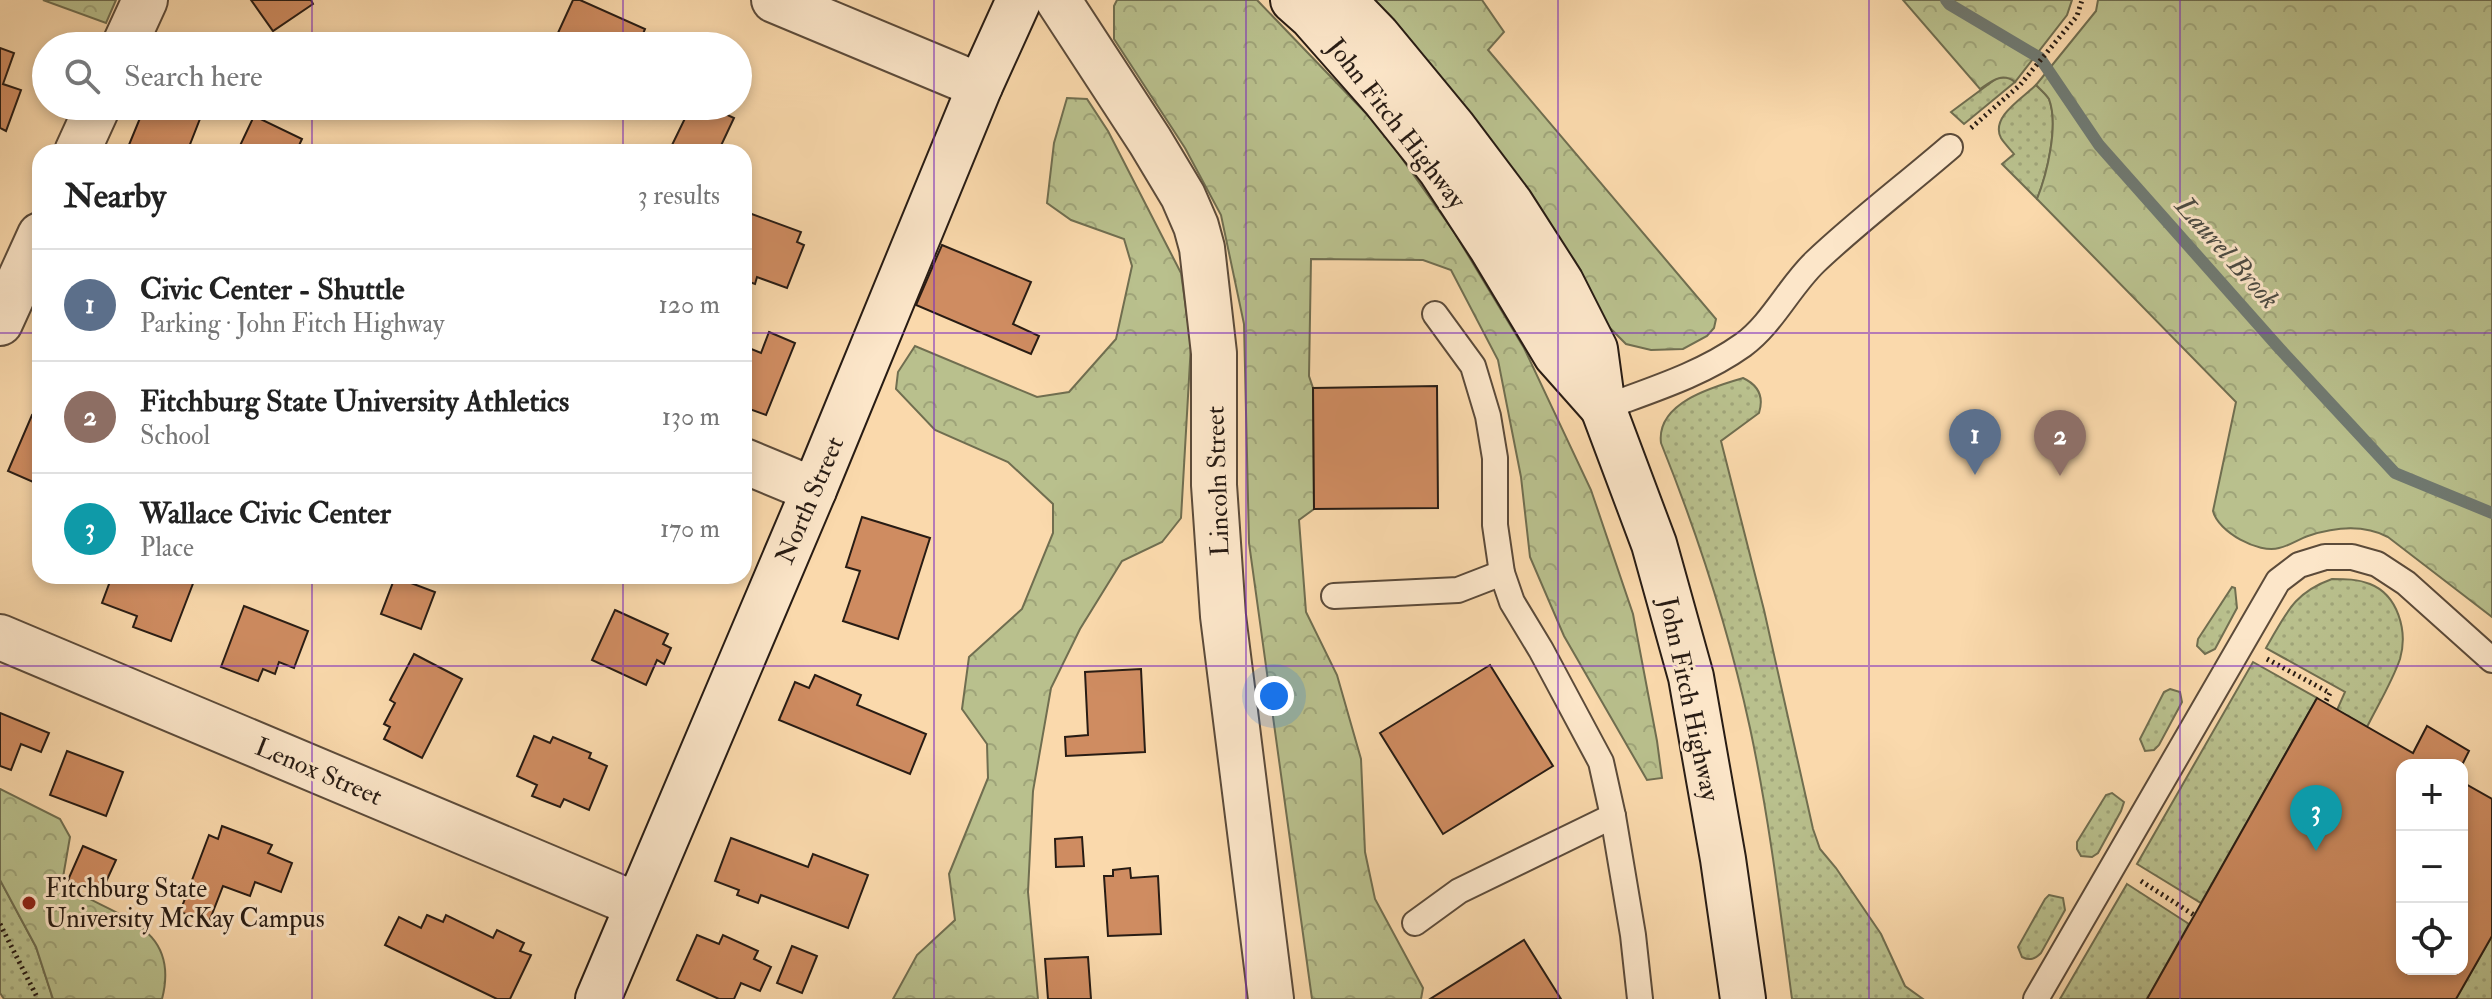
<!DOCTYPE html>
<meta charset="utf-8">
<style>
:root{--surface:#fff;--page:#f2f2f2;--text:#222;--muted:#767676;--line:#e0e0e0;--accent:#8f2418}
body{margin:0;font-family:"IM FELL Double Pica",serif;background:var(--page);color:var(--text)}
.controls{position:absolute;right:24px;bottom:24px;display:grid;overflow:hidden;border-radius:16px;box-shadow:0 4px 12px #0003}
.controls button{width:72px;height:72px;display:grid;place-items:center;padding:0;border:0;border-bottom:2px solid var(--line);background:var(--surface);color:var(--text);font:40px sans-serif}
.you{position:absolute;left:1274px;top:696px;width:28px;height:28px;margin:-20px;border:6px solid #fff;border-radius:50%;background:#1a73e8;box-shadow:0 0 0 12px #1a73e833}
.badge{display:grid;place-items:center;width:52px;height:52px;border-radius:50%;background:var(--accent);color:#fff;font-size:26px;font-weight:700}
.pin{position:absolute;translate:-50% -66px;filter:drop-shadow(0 2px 4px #0008)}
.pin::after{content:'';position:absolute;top:42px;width:28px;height:24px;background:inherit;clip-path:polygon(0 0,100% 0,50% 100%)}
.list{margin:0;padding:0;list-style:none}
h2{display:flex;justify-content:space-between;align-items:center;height:104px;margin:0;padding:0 32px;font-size:34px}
h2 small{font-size:26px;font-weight:400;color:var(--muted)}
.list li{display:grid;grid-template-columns:52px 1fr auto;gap:24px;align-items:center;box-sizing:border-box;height:112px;padding:0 32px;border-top:2px solid var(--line)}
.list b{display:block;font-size:30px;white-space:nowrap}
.list p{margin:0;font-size:26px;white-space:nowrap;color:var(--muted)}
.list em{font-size:26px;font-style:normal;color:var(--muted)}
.icon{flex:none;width:44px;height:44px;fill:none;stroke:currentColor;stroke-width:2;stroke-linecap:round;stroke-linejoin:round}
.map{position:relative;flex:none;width:2492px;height:999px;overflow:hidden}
.search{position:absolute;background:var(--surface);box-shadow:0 4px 12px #0003;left:32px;top:32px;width:720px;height:88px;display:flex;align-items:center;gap:20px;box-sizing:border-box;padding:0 28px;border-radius:44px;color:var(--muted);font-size:30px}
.panel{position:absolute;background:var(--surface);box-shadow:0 4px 12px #0003;left:32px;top:144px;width:720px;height:440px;border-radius:24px}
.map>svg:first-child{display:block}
.grass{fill:url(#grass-dots);stroke:#706e50;stroke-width:2}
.forest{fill:url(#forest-crowns);stroke:#706e50;stroke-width:2}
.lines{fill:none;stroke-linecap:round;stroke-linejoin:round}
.stream{stroke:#707a72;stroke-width:12}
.building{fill:#cf8c61;stroke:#281c14;stroke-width:2}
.lane-casing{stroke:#5c4b3a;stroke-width:28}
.street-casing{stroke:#5c4b3a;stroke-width:48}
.secondary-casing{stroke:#281c14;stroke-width:48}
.path{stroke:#281c14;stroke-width:5;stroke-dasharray:2 4;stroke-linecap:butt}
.lane{stroke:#fce6c9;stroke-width:24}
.street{stroke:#fce6c9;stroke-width:44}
.secondary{stroke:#fce6c9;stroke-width:44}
.grid{fill:none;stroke:#7b2cbf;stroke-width:2;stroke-opacity:0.55}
.poi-dot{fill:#8f2418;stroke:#fce6c9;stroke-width:3}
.labels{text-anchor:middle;stroke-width:6;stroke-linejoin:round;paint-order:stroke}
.street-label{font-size:26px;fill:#281c14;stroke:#fce6c9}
.poi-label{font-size:26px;fill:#281c14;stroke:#fce6c9;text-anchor:start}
.water-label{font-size:28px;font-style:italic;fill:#4c4b43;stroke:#fce6c9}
</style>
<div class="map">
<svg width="2492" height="999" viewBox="0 0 2492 999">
<defs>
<pattern id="grass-dots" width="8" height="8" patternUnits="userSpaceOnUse" patternTransform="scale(2)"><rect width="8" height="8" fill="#b9c08d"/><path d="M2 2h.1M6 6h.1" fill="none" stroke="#9fa479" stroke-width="1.8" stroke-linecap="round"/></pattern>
<pattern id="forest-crowns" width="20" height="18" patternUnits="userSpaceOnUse" patternTransform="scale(2)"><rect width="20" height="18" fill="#b9c08d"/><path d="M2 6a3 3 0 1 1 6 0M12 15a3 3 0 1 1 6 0" fill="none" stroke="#9fa479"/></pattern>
</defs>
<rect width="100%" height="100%" fill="#fad9ac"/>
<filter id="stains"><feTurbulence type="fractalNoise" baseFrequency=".0025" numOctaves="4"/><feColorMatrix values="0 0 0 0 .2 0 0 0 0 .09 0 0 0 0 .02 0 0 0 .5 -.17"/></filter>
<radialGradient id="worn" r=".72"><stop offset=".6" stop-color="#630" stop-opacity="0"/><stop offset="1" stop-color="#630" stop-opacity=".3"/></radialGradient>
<g class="grass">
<polygon points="2009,77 2015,82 1964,124 1951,112 1997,78"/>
<path d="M 2036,85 C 2041,90 2046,94 2049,99 C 2059,125 2047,174 2037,199 L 2002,164 L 2014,154 C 2010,149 2004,143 2001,138 C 1990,117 2023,98 2036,85 Z"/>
<path d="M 1743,378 C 1758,385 1764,397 1759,413 L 1721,441 L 1764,610 L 1813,829 L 1820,849 L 1836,868 L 1881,934 L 1905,986 L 1923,999 L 1792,999 C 1780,908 1769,817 1750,728 C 1729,631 1698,535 1661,443 C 1656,403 1712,387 1743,378 Z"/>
<path d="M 2332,579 C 2345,579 2358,579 2370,584 C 2398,595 2408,631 2400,659 C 2392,682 2378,705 2367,727 L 2337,710 L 2345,692 L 2266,648 C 2286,614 2293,593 2332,579 Z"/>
<polygon points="2232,587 2235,588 2237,608 2215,649 2205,654 2197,646 2198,639"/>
<polygon points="2253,662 2317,698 2201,903 2137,864"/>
<polygon points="2170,689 2180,692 2182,702 2159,745 2154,750 2145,751 2140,739 2164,692"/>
<polygon points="2112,793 2124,802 2121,811 2098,853 2092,857 2081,856 2077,849 2077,842 2106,795"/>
<polygon points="0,880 36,947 53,999 4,999 0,993"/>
<polygon points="2127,884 2189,924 2147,999 2060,999"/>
<path d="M 2049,895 L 2063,898 L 2065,910 L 2041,953 C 2035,959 2030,961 2022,957 L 2018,947 L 2045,899 Z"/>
<polygon points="2492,936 2492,999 2456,999"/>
</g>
<g class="forest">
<polygon points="43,0 116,0 106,23"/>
<polygon points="1117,0 1257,0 1381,129 1454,232 1524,348 1591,490 1633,614 1657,741 1662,778 1647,780 1564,636 1530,557 1521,477 1498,360 1451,270 1423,260 1311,259 1309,376 1313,388 1314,509 1299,520 1306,612 1337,675 1361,759 1365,852 1375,899 1423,988 1421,999 1312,999 1249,543 1244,324 1221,215 1185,148 1114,39 1114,6"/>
<polygon points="1373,0 1482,0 1504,32 1488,50 1716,319 1714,328 1707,336 1683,349 1651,350 1626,344 1605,323 1511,182 1415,46"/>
<path d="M 1903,0 L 2072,0 L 2067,15 L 2015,82 C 2002,72 1992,81 1980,89 Z"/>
<path d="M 2098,0 L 2492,0 L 2492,617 L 2388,537 C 2363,524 2335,527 2308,536 C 2299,539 2289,546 2279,548 C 2259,554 2218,532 2213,511 L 2236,402 L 2037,199 C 2047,174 2059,125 2049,99 C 2046,94 2041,90 2036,85 L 2096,11 Z"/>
<polygon points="1067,98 1087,99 1108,131 1181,273 1191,344 1181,518 1162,542 1122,561 1080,629 1051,688 1033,791 1028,892 1038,999 893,999 917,955 955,920 949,874 988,778 987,744 962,709 969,657 1022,609 1053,533 1053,504 1008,462 935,430 896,389 898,372 915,346 1037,397 1069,392 1116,339 1132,266 1124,239 1071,220 1047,203 1054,143"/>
<path d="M 0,789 L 60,819 L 70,837 L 62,883 C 109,916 182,922 162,999 L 53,999 L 36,947 L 0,880 Z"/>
</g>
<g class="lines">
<polyline class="stream" points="1946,0 1949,4 2040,58 2099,145 2280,349 2395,473 2492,513"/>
</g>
<g class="building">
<polygon points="251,0 311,0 313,4 273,31"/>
<polygon points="573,0 580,0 645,29 638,46 552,46"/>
<polygon points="0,48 14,53 3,84 21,90 6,131 0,128"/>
<polygon points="145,106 205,106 187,152 126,152"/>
<polygon points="460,106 484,106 480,115"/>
<polygon points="691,106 708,106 734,118 718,152 687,152 672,145"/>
<polygon points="254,116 302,139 296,152 237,152"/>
<polygon points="749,213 801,232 797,242 804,245 787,288 757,277 755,284 744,280 744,226"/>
<polygon points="942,245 1031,282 1013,324 1039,336 1031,354 916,305"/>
<polygon points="769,332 795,343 766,415 744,407 744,346 761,353"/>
<polygon points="1437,386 1438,508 1314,509 1313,388"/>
<polygon points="32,415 40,418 40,485 8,471"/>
<polygon points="862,517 930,538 898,639 843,621 860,571 846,567"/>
<polygon points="112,576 188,576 187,579 194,581 171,641 133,627 137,616 102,603"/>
<polygon points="395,577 435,592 421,629 381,614"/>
<polygon points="244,606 308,631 294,668 279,662 275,674 263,669 258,681 221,667"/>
<polygon points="615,610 668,634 663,644 671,648 664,664 657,660 646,685 592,660"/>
<polygon points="414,654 462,679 422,758 384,739 390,727 384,724 395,703 390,700"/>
<polygon points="1490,665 1553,766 1443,834 1380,733"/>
<polygon points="1141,669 1145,752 1066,756 1065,737 1088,735 1085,672"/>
<polygon points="815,675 861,695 857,705 926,734 910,774 779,720 795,682 809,688"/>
<polygon points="2317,698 2413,753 2427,726 2469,751 2462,765 2402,765 2402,969 2462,969 2462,782 2492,799 2492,936 2456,999 2147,999"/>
<polygon points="0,713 49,733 41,752 21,744 11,770 0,766"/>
<polygon points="534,736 550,743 553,737 591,753 589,758 607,766 589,810 564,799 560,807 532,796 537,785 517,776"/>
<polygon points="67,751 123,772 106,816 50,795"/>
<polygon points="222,826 272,845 268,853 292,863 281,892 255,882 250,896 223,886 209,922 180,912 209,835 218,839"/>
<polygon points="1082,837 1084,866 1056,867 1055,839"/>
<polygon points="731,838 808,867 813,854 868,875 848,928 761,895 758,903 737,895 739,890 715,881"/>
<polygon points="83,846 116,860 100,895 68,880"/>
<polygon points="1130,868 1131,878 1158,876 1161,934 1108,936 1104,876 1113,876 1113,870"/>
<polygon points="427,915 443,922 446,915 493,938 497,930 524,943 520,951 531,955 510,999 497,999 385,945 399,917 421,928"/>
<polygon points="697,935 719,944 723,935 758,951 754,959 771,967 760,991 741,983 734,999 719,999 677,980"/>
<polygon points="1524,940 1561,999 1430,999"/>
<polygon points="792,946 817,956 802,993 777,983"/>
<polygon points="1088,957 1091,999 1048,999 1045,959"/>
</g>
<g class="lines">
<g class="lane-casing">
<g id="lane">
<polyline points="1435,314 1473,366 1488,416 1495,458 1495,525 1502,573 1512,602 1541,650 1601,762 1613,816 1633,935 1640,999"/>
<path d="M 1603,408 C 1651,390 1701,375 1743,345 C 1772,324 1789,287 1815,262 C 1857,222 1906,185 1950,147"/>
<polyline points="1334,596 1458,590 1502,573"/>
<polyline points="1415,923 1459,891 1613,816"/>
<polyline points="2036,999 2278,581 2299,565 2325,557 2352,557 2377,564 2406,583 2492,660"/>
</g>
</g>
<g class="street-casing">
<g id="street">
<polyline points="774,0 980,86"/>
<polyline points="1058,0 1150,141 1183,196 1196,226 1202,248 1214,353 1214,485 1223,616 1271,999"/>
<polyline points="124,46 145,0"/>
<polyline points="77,152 98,106"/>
<polyline points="0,323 40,235"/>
<polyline points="744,461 814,490"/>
<polyline points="0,637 637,905"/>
</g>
</g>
<g class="secondary-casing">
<g id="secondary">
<polyline points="1293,0 1311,16 1385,100 1440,169 1491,247 1556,355 1603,408"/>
<polyline points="1343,0 1377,35 1453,127 1511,204 1561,282 1595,349 1603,408 1654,544 1691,677 1723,859 1743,999"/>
<polyline points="598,999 814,490 980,86 1019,0"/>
</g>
</g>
<g class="path">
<polyline points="1971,128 2020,85 2077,16 2082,0"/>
<polyline points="2267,659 2330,693 2325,703"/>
<polyline points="2141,881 2194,915"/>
<polyline points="0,924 38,999"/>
</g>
<use href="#lane" class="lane"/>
<use href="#street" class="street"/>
<use href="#secondary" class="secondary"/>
</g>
<path class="grid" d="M 312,0 L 312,46M 623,0 L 623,46M 934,0 L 934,999M 1246,0 L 1246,999M 1558,0 L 1558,999M 1869,0 L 1869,999M 2180,0 L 2180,999M 312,106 L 312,152M 623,106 L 623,152M 0,333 L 40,333M 744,333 L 2492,333M 312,576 L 312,999M 623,576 L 623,999M 0,666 L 2492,666"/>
<circle class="poi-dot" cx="29" cy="903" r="8"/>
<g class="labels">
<g class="street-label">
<text transform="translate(1397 123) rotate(52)" y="9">John Fitch Highway</text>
<text transform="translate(1217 481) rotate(-92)" y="9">Lincoln Street</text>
<text transform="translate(809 500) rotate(-67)" y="9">North Street</text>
<text transform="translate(1690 699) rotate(78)" y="9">John Fitch Highway</text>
<text transform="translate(319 771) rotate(23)" y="9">Lenox Street</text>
</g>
<g class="poi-label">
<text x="45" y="897">Fitchburg State<tspan x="45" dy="30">University McKay Campus</tspan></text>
</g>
<g class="water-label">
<text transform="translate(2228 252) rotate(48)" y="10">Laurel Brook</text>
</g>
</g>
<rect width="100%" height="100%" filter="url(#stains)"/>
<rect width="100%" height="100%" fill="url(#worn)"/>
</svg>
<div class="controls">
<button>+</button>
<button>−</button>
<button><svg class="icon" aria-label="locate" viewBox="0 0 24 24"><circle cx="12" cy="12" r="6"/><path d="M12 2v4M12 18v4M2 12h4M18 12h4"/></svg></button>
</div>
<div class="you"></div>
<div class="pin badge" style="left:1975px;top:475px;background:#5c6f8a">1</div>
<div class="pin badge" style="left:2060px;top:476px;background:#8d6e63">2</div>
<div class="pin badge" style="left:2316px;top:851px;background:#0f9aa8">3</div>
<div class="search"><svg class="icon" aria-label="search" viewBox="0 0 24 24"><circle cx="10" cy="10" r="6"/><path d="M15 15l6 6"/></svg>Search here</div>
<section class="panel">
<h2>Nearby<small>3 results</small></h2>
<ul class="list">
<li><span class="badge" style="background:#5c6f8a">1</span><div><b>Civic Center - Shuttle</b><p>Parking · John Fitch Highway</p></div><em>120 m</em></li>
<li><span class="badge" style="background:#8d6e63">2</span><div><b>Fitchburg State University Athletics</b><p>School</p></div><em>130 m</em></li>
<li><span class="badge" style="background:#0f9aa8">3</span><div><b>Wallace Civic Center</b><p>Place</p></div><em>170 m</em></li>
</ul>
</section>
</div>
